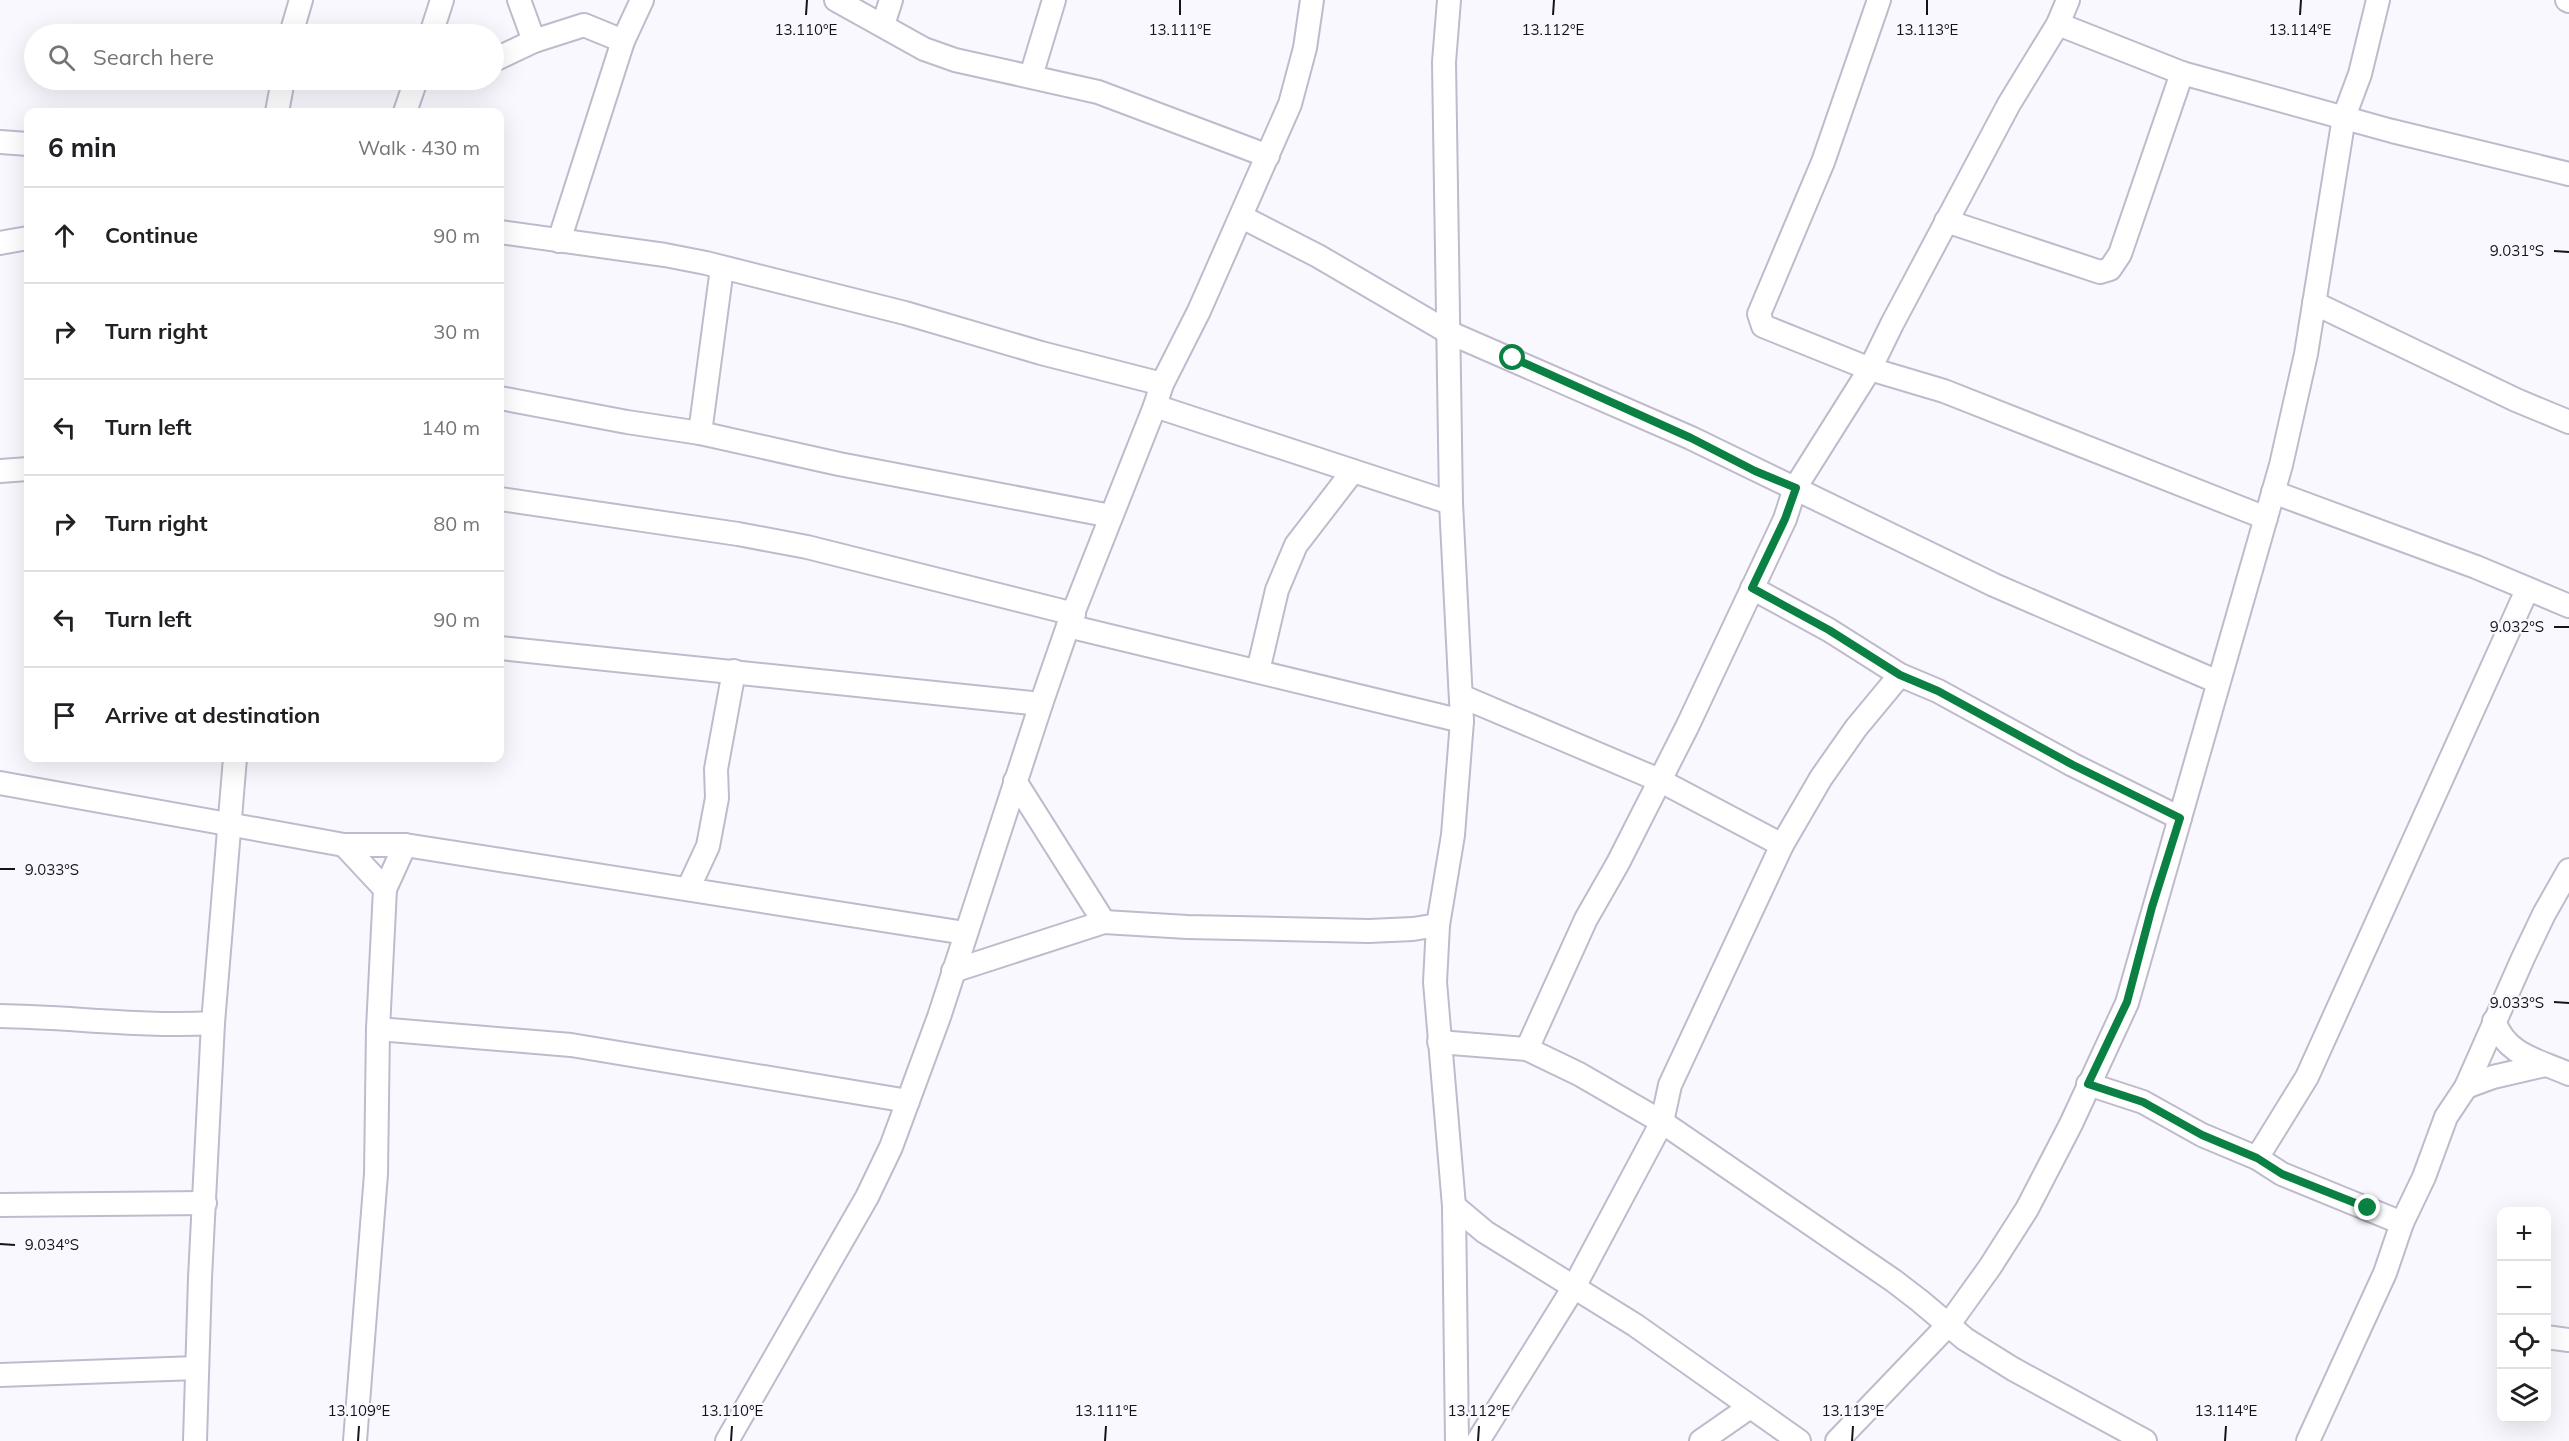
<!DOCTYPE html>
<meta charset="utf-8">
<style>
:root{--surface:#fff;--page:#f2f2f2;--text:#202124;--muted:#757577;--line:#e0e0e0}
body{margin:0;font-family:Mulish,sans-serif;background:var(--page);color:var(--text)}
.controls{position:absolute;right:18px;bottom:18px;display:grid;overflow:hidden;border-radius:12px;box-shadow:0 6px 24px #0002}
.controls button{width:54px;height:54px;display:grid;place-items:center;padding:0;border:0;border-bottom:2px solid var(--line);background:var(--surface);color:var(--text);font:30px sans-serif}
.stop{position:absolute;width:18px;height:18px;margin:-14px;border:4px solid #0b8043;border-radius:50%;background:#fff}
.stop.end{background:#0b8043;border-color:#fff;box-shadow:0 2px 6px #0008}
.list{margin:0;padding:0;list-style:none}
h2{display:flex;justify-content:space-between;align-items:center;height:78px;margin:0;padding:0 24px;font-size:26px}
h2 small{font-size:20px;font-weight:400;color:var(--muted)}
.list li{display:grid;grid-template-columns:39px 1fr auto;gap:18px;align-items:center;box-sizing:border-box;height:96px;padding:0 24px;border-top:2px solid var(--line)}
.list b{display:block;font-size:22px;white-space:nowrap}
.list em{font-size:20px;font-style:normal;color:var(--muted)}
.icon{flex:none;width:33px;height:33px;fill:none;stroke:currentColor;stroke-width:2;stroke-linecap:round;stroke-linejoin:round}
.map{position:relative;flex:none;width:2569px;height:1441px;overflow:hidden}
.search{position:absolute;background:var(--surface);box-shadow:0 6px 24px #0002;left:24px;top:24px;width:480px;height:66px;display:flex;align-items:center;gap:15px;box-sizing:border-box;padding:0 21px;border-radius:33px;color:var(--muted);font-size:22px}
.panel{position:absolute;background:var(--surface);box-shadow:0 6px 24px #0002;left:24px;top:108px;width:480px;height:654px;border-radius:12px}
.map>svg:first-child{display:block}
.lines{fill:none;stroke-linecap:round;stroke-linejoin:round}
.minor-casing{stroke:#c0bacc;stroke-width:26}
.minor{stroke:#fff;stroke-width:22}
.route{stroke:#0b8043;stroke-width:8}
.ticks{fill:none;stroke:#16141a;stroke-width:2}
.ticks-label{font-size:15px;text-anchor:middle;fill:#16141a;stroke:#faf8ff;stroke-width:4.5;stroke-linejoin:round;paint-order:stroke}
</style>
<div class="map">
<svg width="2569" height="1441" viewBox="0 0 2569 1441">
<rect width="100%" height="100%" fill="#faf8ff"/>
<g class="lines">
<g class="minor-casing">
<g id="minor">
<polyline points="519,0 534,41"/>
<polyline points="836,0 924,49 955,60 1098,92 1268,156"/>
<polyline points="1449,0 1444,62 1451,503 1462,721 1453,835 1438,925 1435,982 1454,1206 1457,1441"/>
<polyline points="1879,0 1823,162 1759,314 1763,326 1870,369 1944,391 2266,518"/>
<polyline points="2567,0 2569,1"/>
<polyline points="2058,24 2182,73 2392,131 2569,174"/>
<polyline points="883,25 891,0"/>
<polyline points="291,34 301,0"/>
<polyline points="431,34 442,0"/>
<polyline points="494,60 534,41 584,25 623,41"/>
<polyline points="1031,76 1054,0"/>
<polyline points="277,112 283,80"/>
<polyline points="405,112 416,80"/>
<polyline points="0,142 28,144"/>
<polyline points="1242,217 1318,256 1448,332 1691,438 1994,585 2218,682"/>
<polyline points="1946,221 2100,272 2110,269 2120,254 2182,73"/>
<polyline points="500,232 665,255 706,263 905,313 1041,353 1162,384"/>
<polyline points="559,241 623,41 642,0"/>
<polyline points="0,243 28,238"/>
<polyline points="2314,303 2516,400 2569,422"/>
<polyline points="500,398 627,422 700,433 839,464 1111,516"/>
<polyline points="1155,406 1451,503"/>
<polyline points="700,433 722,268"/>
<polyline points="0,471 28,469"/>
<polyline points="2273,492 2476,567 2569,606"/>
<polyline points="500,499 738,534 807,547 1074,614"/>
<polyline points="1752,588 1829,630 1900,675 1938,691 2073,765 2180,818"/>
<polyline points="1068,626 1462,721"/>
<polyline points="500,648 1041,704"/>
<polyline points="1258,671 1277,590 1296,545 1353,471"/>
<polyline points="1461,696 1659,780 1782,845"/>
<polyline points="1015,781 1104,922"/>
<polyline points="0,783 344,845 405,845 965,933"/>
<polyline points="344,845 385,889"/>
<polyline points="688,889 708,846 717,798 716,769 734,671"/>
<polyline points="953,971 1104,922 1187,927 1369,931 1413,929 1438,925"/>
<path d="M 0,1016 C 71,1017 141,1027 213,1023"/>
<path d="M 2494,1021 C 2507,1056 2538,1060 2569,1074"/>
<polyline points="378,1029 571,1045 908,1101"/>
<polyline points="1439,1042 1527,1049 1579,1074 1662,1122 1894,1281 1920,1301 1965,1339 2013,1369 2145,1441"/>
<polyline points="1527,1049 1586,919 1618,863 1687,727 1785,519 1795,488 1870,369 1892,324 2009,104 2058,24 2068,0"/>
<polyline points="2088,1084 2143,1102 2202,1135 2257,1158 2282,1174 2402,1223"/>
<polyline points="2466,1087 2493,1077 2545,1065"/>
<polyline points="2257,1158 2307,1077 2527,590"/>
<polyline points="0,1205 205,1203"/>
<polyline points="1454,1206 1485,1232 1635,1325 1799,1441"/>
<polyline points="2546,1337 2569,1340"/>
<polyline points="0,1375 197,1368"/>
<polyline points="195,1441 200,1278 213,1023 235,758"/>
<polyline points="355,1441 376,1174 378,1029 385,889 405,845"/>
<polyline points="727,1441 867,1197 891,1147 939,1017 1041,704 1068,626 1155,406 1162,384 1199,311 1290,104 1305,48 1312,0"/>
<polyline points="1478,1441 1574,1287 1662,1122 1670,1085 1782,845 1821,778 1856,728 1900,675"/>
<polyline points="1701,1441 1750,1407"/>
<polyline points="1837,1441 1949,1324 1990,1267 2027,1209 2071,1124 2127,1003 2281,465 2306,354 2344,117 2360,74 2378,0"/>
<polyline points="2308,1441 2385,1273 2402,1223 2424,1177 2446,1117 2466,1087 2523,958 2544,914 2569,870"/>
</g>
</g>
<use href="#minor" class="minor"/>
</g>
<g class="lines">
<polyline class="route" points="1513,358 1691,438 1755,471 1796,488 1785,519 1752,588 1829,630 1900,675 1938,691 2073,765 2180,818 2152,907 2127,1002 2088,1084 2143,1102 2202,1135 2257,1158 2282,1174 2368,1208"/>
</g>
<path class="ticks" d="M 806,15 L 807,0M 1180,15 L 1180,0M 1553,15 L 1554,0M 1927,15 L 1927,0M 2300,15 L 2301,0M 2554,251 L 2569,252M 2554,627 L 2569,627M 0,869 L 15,869M 2554,1002 L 2569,1003M 0,1244 L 15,1245M 358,1441 L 359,1426M 731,1441 L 732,1426M 1105,1441 L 1106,1426M 1478,1441 L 1479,1426M 1852,1441 L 1853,1426M 2225,1441 L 2226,1426"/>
<g class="ticks-label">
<text x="1553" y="35">13.112°E</text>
<text x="1927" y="35">13.113°E</text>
<text x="2300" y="35">13.114°E</text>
<text x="806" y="35">13.110°E</text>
<text x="1180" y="35">13.111°E</text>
<text x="2517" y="256">9.031°S</text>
<text x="2517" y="632">9.032°S</text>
<text x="52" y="875">9.033°S</text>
<text x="2517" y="1008">9.033°S</text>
<text x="52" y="1250">9.034°S</text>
<text x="359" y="1416">13.109°E</text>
<text x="732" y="1416">13.110°E</text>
<text x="1106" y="1416">13.111°E</text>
<text x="1479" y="1416">13.112°E</text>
<text x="1853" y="1416">13.113°E</text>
<text x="2226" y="1416">13.114°E</text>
</g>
</svg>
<div class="controls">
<button>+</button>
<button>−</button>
<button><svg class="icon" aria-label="locate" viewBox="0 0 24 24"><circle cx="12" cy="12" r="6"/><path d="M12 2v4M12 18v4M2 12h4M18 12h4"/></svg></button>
<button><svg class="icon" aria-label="layers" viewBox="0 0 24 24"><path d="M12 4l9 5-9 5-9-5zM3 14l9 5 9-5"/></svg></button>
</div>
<div class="stop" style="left:1513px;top:358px"></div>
<div class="stop end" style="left:2368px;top:1208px"></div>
<div class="search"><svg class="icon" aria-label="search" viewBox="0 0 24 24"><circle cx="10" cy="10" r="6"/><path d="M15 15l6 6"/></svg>Search here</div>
<section class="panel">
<h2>6 min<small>Walk · 430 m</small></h2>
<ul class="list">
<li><svg class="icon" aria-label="ahead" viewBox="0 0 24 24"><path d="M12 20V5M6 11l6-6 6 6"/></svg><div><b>Continue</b></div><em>90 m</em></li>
<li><svg class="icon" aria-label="right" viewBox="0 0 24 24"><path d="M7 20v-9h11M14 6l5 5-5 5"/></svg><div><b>Turn right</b></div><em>30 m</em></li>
<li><svg class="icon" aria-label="left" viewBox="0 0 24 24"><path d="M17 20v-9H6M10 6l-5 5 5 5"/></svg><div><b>Turn left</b></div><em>140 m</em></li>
<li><svg class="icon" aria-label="right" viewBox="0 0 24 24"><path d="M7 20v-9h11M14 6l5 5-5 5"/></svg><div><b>Turn right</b></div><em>80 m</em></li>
<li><svg class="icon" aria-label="left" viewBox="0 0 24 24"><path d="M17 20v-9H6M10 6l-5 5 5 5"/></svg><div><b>Turn left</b></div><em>90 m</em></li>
<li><svg class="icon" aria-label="arrive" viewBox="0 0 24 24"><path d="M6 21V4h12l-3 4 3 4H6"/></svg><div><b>Arrive at destination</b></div></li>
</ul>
</section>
</div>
